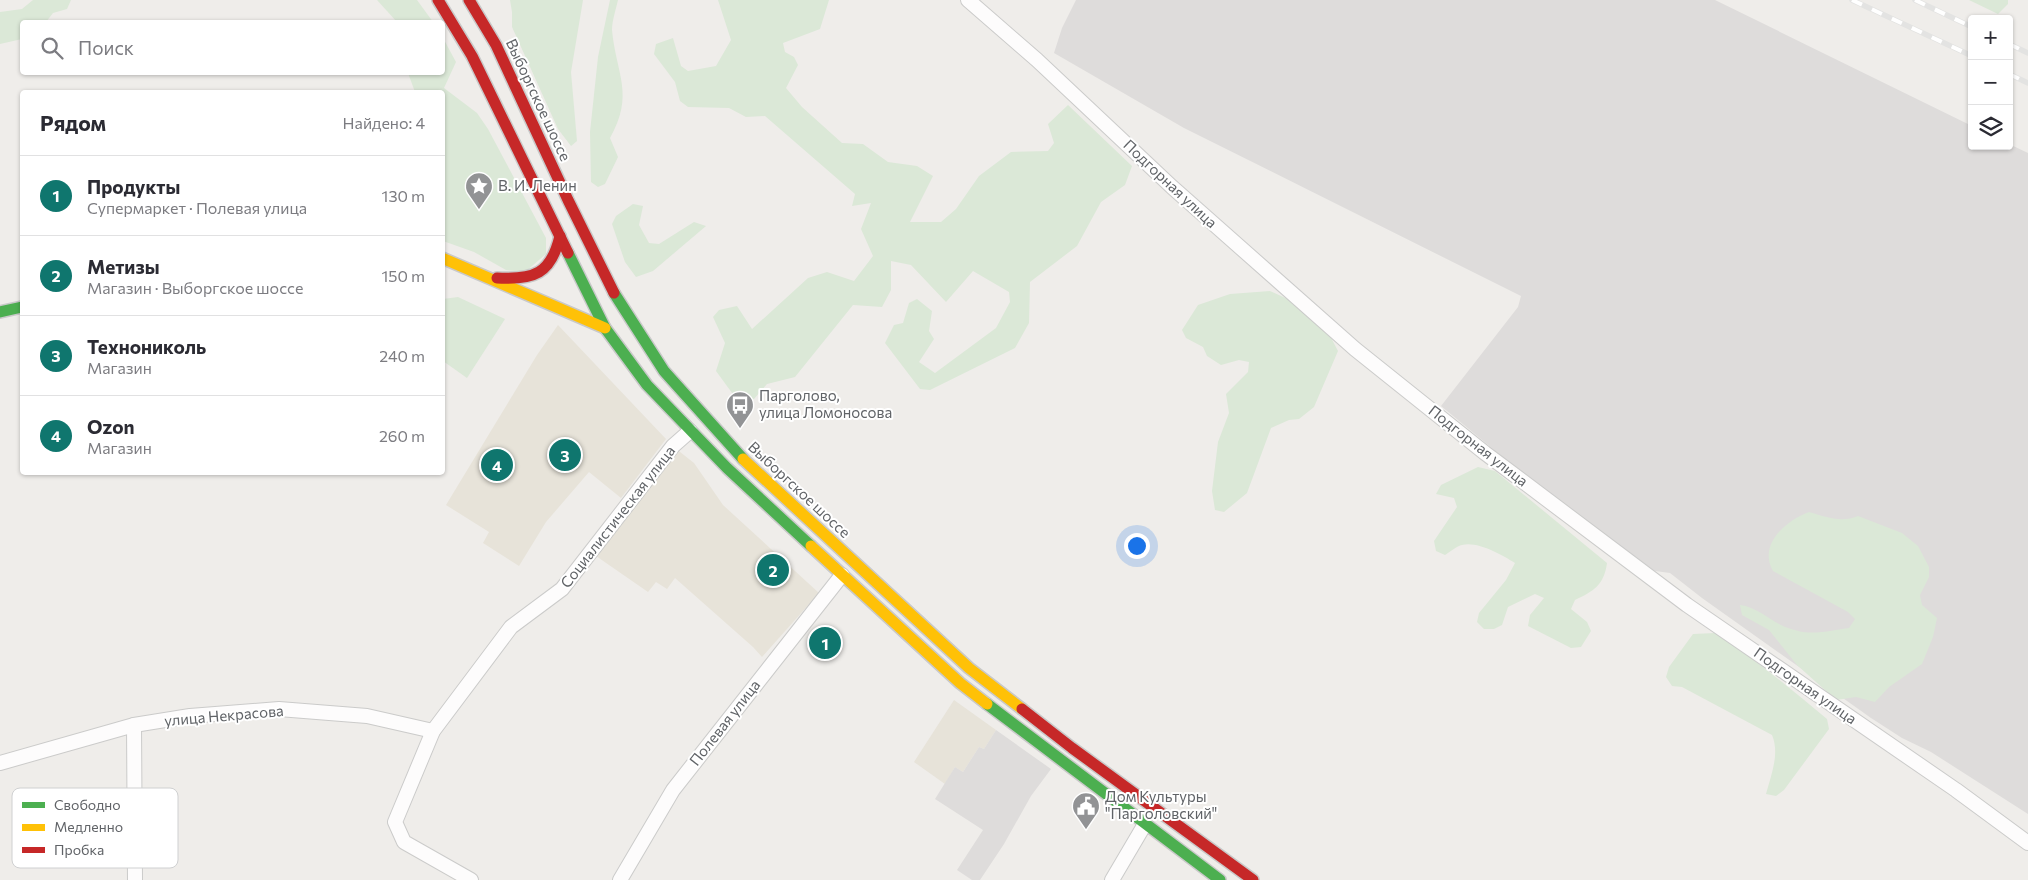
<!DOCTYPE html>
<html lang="ru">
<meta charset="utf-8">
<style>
:root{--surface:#fff;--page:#f2f2f3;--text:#2b2b33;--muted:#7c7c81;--line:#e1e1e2;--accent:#0f766e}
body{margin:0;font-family:Commissioner,sans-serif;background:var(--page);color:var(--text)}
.controls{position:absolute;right:15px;top:15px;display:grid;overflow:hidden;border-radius:5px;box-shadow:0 1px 4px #0004}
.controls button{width:45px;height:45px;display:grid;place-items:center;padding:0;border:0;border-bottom:1px solid var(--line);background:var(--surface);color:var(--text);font:25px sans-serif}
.you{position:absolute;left:1136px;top:545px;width:18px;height:18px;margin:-12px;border:4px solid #fff;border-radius:50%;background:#1a73e8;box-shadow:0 0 0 8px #1a73e833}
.badge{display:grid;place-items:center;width:32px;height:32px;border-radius:50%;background:var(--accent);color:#fff;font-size:16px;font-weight:700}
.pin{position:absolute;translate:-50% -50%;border:2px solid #fff;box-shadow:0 1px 5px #0006}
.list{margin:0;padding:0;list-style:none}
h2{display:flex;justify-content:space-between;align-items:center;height:65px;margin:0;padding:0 20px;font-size:21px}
h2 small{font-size:16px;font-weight:400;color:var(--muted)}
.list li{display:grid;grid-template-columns:32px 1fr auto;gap:15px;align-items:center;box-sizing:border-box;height:80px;padding:0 20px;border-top:1px solid var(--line)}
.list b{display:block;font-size:19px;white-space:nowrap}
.list p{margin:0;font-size:16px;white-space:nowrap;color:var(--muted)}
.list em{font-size:16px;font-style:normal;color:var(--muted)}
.icon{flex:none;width:28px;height:28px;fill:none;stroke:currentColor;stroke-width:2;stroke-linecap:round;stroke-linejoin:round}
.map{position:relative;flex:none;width:2028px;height:880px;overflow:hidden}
.search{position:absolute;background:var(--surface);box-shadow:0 1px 4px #0004;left:20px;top:20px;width:425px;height:55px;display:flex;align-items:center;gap:12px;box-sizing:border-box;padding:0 18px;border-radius:5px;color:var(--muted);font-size:19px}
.panel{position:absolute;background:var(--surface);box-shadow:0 1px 4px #0004;left:20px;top:90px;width:425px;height:385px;border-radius:5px}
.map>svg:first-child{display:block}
.commercial{fill:#e7e3d9}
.industrial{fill:#dedcdb}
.green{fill:#dbe8d7}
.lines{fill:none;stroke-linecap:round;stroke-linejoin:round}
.street-casing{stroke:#cbcbca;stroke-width:16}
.fast-casing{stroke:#c9c9c9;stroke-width:14}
.slow-casing{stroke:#c9c9c9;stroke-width:14}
.jam-casing{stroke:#c9c9c9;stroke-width:14}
.street{stroke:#fdfcfc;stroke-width:14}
.fast{stroke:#4caf50;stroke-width:11}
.slow{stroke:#ffc107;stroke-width:11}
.jam{stroke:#c62828;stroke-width:11}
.rail-casing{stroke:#e3e3e2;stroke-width:5.5}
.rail{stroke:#fff;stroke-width:4;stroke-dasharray:11;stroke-linecap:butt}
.labels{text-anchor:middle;stroke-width:4;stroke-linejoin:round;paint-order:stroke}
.street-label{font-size:15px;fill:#606367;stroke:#fff}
.poi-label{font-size:15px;fill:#606367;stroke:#fff;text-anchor:start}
.key{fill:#fff;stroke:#cfd0d1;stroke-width:1}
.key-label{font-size:14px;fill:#606367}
</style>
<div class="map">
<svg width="2028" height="880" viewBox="0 0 2028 880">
<rect width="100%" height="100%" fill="#efedea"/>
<g class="commercial">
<polygon points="558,325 666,439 621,498 589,472 546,522 519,566 483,543 489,532 446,505 537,355"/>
<polygon points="675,448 694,463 723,505 819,593 762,657 753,647 675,578 667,589 656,582 648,592 596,556"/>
<polygon points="954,700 996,730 984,749 979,747 963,772 955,767 945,784 914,762"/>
</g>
<g class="industrial">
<polygon points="1076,0 1715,0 1972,126 1972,146 2009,146 2009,144 2028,153 2028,814 1931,752 1902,738 1871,718 1702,598 1670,573 1655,571 1544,491 1441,406 1518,307 1521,296 1184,128 1054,53 1062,28"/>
<polygon points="996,730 1051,769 1031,796 1004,844 980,880 972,880 957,870 983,830 935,799 955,767 963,772 979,747 984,749"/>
</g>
<g class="green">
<polygon points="33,0 71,0 67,9 53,13 46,22 22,22 22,39 0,44 0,12 22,9"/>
<polygon points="377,0 417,0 433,22 397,22"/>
<polygon points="510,0 583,0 571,72 577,141 571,146 558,129 512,27 512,12"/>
<path d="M 610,0 L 618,0 C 616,9 612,21 612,30 C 616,74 635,94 610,138 L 618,157 L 605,184 L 598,187 L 591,182 L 590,132 L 598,57 Z"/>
<polygon points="718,0 829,0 820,29 783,43 785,52 794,57 798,65 786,88 802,107 842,143 863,144 888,162 917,166 933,176 910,222 941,222 956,209 979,176 1011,152 1048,151 1054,143 1048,124 1068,105 1132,166 1125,185 1101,202 1077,246 1030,282 1029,323 1015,348 930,390 920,389 885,343 894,325 903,323 909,303 917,299 932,311 929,331 934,339 919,362 935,373 996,328 1010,302 1009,292 973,271 946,302 911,265 891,261 891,290 882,307 853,305 795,377 767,384 754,399 735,397 716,371 725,343 713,317 719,310 737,306 752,329 808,278 827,272 854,281 873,256 861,229 871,203 852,206 855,194 765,116 746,117 729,108 688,107 680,101 675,82 654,54 656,44 673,38 681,66 688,71 716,66 731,40"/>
<polygon points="1969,0 2008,0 2008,4 1998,14"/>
<polygon points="443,38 456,62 444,88 477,113 488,129 546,238 546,254 525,272 506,270 474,252 443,241 442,92 415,92 408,73 442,72"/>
<polygon points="633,204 643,206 639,225 649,243 659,244 694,222 706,226 653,271 636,277 625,262 612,224 616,216"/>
<polygon points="1270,291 1290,300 1327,330 1338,351 1314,407 1299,419 1289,420 1271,428 1247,493 1224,512 1215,510 1212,491 1218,442 1229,413 1226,394 1248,372 1249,362 1239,360 1221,365 1207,356 1203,347 1186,338 1182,330 1198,305 1230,294"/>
<polygon points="458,297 505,319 467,378 443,361 443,299"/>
<path d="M 1478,467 L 1495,471 L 1607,563 C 1604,585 1594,591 1575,600 L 1571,609 L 1587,622 L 1591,631 L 1581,647 L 1571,648 L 1528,626 L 1530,615 L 1544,598 L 1535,594 L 1508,607 L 1502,625 L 1494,629 L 1484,629 L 1477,622 L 1479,613 L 1506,580 L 1515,563 C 1502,555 1478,541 1462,545 C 1457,546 1450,552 1445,555 L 1436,551 L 1434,541 L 1457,507 L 1454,498 L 1436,494 L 1441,485 Z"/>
<path d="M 1809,512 C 1826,517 1841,523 1858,516 L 1902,533 L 1918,546 L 1929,567 L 1929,577 L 1920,595 L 1922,605 L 1937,618 L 1933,637 L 1922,664 L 1889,687 L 1875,702 L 1856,697 L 1836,700 L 1797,665 L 1769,630 L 1742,615 L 1740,605 C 1756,607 1767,618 1781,625 C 1806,637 1823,632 1849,628 L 1855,619 L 1848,612 L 1773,571 C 1758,545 1785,521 1809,512 Z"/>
<path d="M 1715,633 C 1755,659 1791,689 1827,719 L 1829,729 L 1784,790 L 1776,796 L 1766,794 C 1771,775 1780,754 1772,735 L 1682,687 L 1672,686 L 1666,677 L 1669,667 L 1693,634 Z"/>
</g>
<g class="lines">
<g class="street-casing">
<g id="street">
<polyline points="968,0 1037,60 1172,187 1355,349 1485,453 1687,605 1956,790 2028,843"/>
<polyline points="134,725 135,880"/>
<polyline points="0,763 134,725 190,716 279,709 367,716 433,731"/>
<polyline points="471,880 404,842 395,822 433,731 511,627 562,589 673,446 690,431"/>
<polyline points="620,880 673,790 842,575"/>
<polyline points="1112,880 1145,824"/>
</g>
</g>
<g class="fast-casing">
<g id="fast">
<polyline points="568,253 605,328 647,385 727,468 811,546"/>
<polyline points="614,293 664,371 743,459"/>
<polyline points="0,312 22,307"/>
<polyline points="987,704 1220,880"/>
</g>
</g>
<g class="slow-casing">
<g id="slow">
<polyline points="442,258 605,328"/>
<polyline points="743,459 969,668 1022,709"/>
<polyline points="811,546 960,683 987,704"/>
</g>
</g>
<g class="jam-casing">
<g id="jam">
<polyline points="438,0 472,56 568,253"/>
<polyline points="469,0 496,45 568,200 614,293"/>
<path d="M 497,278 C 534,280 551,274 560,236"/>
<polyline points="1022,709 1072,748 1253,880"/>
</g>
</g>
<use href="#street" class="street"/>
<use href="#fast" class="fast"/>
<use href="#slow" class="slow"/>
<use href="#jam" class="jam"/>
<g class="rail-casing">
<g id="rail">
<polyline points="1852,0 1972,56"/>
<polyline points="1915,0 1972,27"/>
<polyline points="2009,44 2028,53"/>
<polyline points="2009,74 2028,83"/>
</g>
</g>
<use href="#rail" class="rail"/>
</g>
<defs>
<g id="sight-pin" transform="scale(1.4375)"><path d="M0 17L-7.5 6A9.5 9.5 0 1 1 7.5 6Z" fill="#929395" stroke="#fff"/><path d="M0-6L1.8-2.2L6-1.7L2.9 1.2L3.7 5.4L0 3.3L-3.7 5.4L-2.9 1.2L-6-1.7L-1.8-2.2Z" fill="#fff"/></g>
<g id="bus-pin" transform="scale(1.4375)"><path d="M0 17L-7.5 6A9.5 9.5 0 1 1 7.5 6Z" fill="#929395" stroke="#fff"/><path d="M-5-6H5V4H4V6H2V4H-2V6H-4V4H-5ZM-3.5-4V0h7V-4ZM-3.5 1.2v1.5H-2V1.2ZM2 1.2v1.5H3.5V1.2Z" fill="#fff"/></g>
<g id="civic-pin" transform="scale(1.4375)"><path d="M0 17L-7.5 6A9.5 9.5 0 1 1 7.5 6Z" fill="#929395" stroke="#fff"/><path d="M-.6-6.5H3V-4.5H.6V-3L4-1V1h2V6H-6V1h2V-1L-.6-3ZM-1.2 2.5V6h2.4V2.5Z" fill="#fff"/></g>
</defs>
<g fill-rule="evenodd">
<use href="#sight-pin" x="479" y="186"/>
<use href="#bus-pin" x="740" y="405"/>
<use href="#civic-pin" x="1086" y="806"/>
</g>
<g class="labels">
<g class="street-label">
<text transform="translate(538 100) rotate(65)" y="5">Выборгское шоссе</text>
<text transform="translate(1170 184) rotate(43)" y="5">Подгорная улица</text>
<text transform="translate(1478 446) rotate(38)" y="5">Подгорная улица</text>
<text transform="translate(799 490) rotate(43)" y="5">Выборгское шоссе</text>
<text transform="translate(618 517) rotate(-52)" y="5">Социалистическая улица</text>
<text transform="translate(1805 686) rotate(35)" y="5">Подгорная улица</text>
<text transform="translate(224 716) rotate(-5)" y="5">улица Некрасова</text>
<text transform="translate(725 723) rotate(-52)" y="5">Полевая улица</text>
</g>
<g class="poi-label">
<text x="498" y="191">В. И. Ленин</text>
<text x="759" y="401">Парголово,<tspan x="759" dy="17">улица Ломоносова</tspan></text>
<text x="1105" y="802">Дом Культуры<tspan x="1105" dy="17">"Парголовский"</tspan></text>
</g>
</g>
<rect x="12" y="788" width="166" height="80" rx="8" class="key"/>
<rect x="22" y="802" width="23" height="6" fill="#4caf50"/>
<rect x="22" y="824" width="23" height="7" fill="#ffc107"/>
<rect x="22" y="847" width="23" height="6" fill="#c62828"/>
<g class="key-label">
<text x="54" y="810">Свободно</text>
<text x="54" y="832">Медленно</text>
<text x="54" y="855">Пробка</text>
</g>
</svg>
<div class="controls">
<button>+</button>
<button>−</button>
<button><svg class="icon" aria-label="layers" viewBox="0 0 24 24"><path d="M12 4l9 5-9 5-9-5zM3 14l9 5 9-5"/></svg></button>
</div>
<div class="you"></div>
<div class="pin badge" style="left:825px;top:643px">1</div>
<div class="pin badge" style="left:773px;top:570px">2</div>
<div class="pin badge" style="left:565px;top:455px">3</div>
<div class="pin badge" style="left:497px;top:465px">4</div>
<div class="search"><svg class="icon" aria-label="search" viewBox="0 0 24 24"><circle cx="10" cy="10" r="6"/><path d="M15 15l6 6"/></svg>Поиск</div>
<section class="panel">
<h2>Рядом<small>Найдено: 4</small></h2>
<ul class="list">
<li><span class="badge">1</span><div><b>Продукты</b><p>Супермаркет · Полевая улица</p></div><em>130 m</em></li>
<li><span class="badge">2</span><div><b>Метизы</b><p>Магазин · Выборгское шоссе</p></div><em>150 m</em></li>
<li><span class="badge">3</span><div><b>Технониколь</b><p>Магазин</p></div><em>240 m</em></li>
<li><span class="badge">4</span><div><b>Ozon</b><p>Магазин</p></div><em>260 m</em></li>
</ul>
</section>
</div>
